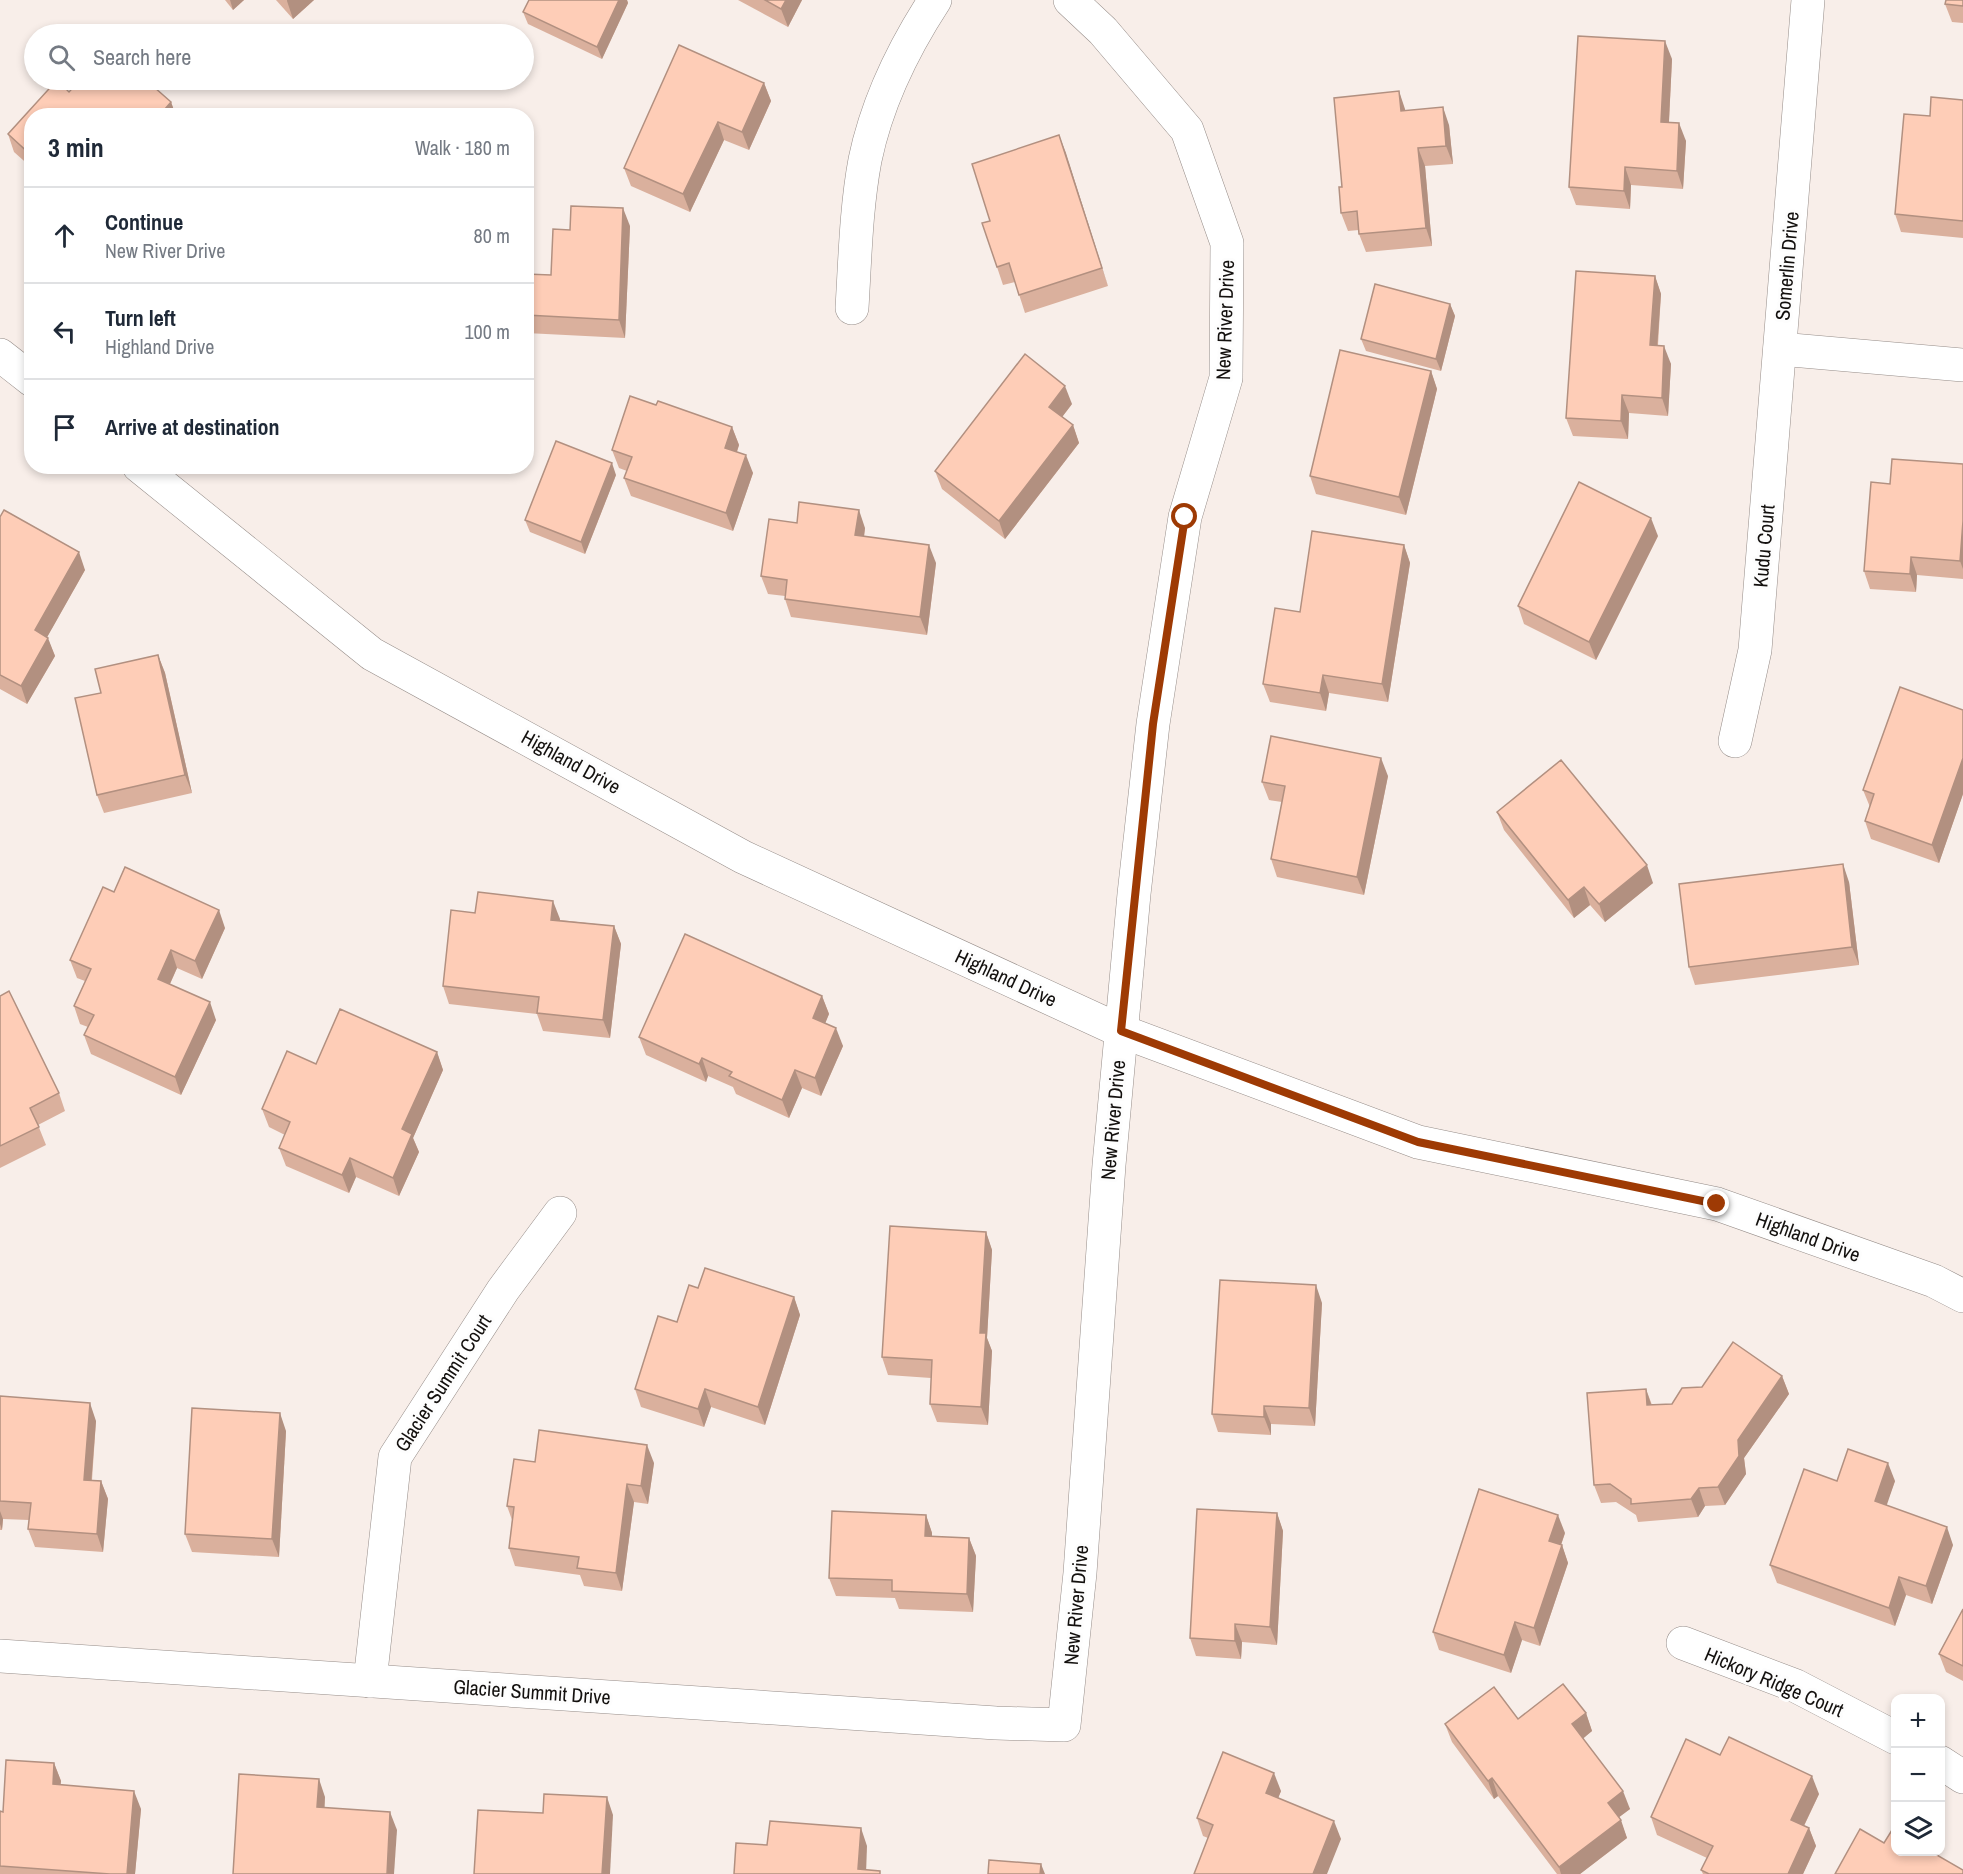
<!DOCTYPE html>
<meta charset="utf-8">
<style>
:root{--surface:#fff;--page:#f6f6f7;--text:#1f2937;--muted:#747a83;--line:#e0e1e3}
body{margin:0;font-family:"Archivo Narrow",sans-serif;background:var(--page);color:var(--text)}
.controls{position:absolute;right:18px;bottom:18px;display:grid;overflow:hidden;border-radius:12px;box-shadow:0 3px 9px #0003}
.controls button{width:54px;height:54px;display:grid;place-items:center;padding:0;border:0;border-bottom:2px solid var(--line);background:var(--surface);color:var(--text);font:30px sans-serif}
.stop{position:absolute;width:18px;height:18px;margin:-14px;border:4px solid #9e3a04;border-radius:50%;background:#fff}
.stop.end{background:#9e3a04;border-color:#fff;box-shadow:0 2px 6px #0008}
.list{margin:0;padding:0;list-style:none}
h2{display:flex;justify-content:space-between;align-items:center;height:78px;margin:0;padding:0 24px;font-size:26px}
h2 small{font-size:20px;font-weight:400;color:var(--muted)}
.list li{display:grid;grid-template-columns:39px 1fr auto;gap:18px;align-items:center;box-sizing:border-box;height:96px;padding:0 24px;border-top:2px solid var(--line)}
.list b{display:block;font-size:22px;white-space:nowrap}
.list p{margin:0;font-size:20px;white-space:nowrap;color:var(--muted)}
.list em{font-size:20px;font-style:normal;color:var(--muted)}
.icon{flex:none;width:33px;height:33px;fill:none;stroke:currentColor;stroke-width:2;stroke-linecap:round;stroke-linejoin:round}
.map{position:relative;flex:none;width:1963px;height:1874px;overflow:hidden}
.search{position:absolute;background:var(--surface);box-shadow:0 3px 9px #0003;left:24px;top:24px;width:510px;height:66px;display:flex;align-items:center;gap:15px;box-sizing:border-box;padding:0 21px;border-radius:33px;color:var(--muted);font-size:22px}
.panel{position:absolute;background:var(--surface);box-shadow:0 3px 9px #0003;left:24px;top:108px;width:510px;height:366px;border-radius:24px}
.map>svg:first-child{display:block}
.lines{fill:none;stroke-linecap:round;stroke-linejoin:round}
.street-casing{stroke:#968d89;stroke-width:34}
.secondary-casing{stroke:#968d89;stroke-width:34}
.street{stroke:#fff;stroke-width:33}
.secondary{stroke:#fff;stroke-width:33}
.wall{fill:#dab09d}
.shaded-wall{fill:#b29080}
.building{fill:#fecdb7;stroke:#b29080;stroke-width:1.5}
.route{stroke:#9e3a04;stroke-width:8}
.labels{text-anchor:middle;stroke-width:6;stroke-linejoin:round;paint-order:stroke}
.street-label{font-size:20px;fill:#13100e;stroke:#fdfdfd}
</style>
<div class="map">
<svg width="1963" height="1874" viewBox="0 0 1963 1874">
<rect width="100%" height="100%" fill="#f8eee9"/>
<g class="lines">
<g class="street-casing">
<g id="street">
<path d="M 852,308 C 855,259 856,208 865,160 C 877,102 903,49 935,0"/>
<polyline points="1780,349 1963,365"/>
<polyline points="1735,741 1755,650 1808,0"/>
<polyline points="1683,1643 1796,1686 1896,1738"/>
<polyline points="0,1656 996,1723 1064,1725 1080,1573 1109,1165 1134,894 1153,724 1185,517 1226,378 1227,243 1187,130 1103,31 1070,0"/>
<polyline points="370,1681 395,1457 503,1290 560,1213"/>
<polyline points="1940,1762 1963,1777"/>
</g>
</g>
<g class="secondary-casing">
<g id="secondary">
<polyline points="0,355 32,380"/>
<polyline points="139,466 372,654 743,857 1121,1031 1418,1142 1717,1204 1934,1281 1963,1296"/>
</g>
</g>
<use href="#street" class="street"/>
<use href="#secondary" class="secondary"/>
</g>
<g class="wall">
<polygon points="225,0 244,0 233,10"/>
<polygon points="276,0 314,0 293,19"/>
<polygon points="529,0 627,0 628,3 602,59 528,24 523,12"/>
<polygon points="738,0 802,0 788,27"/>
<polygon points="1963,0 1963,23 1952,22 1945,4"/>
<polygon points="1672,59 1669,122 1686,141 1683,189 1631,185 1630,209 1576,205 1569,187"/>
<polygon points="57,80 69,92 80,80 146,80 171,102 176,116 32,116 32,168 14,152 8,134"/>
<polygon points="764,83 771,101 749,150 724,140 690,212 631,186 624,168"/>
<polygon points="1963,100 1963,238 1901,232 1895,214 1930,116"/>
<polygon points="1405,109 1405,111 1449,125 1453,164 1425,166 1432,246 1366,252 1359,234 1359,230 1348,231 1341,213 1342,187"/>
<polygon points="1059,135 1108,286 1025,313 1015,282 1003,285 997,267 990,221"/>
<polygon points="630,226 625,338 526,333 526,274 551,275 570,230"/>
<polygon points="1655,276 1661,294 1658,345 1671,364 1668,416 1629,413 1628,439 1573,436 1566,418"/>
<polygon points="1450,304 1455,316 1441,371 1366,351 1361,339"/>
<polygon points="1431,371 1437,389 1406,515 1316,494 1310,476"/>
<polygon points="1072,404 1062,417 1073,425 1079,443 1005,539 942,489 935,471"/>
<polygon points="656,405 732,427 739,445 737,452 753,473 733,531 631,496 624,478 627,471 619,468 612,450"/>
<polygon points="1963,464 1963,579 1917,575 1916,592 1870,589 1864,571"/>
<polygon points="616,475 585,554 530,532 525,520"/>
<polygon points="0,517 85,570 47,637 55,656 27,704 0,689"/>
<polygon points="797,523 865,528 864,536 936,563 927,635 791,617 785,599 785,596 768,594 761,576"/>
<polygon points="1658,536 1596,660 1524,624 1518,606"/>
<polygon points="1404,545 1410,563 1388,702 1329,693 1326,711 1270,702 1263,684 1300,612"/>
<polygon points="158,655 165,673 192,793 104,813 97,795 101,693"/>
<polygon points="1963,710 1963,794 1939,863 1871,839 1865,821 1870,807 1863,790"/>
<polygon points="1388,776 1364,895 1277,877 1271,859 1282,802 1269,800 1262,782"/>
<polygon points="1497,812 1653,883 1605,922 1590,905 1574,918 1504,830"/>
<polygon points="1849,882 1859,965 1695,985 1689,967"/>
<polygon points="114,892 225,928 202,979 177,968 170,984 216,1020 181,1095 91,1054 84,1035 88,1027 80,1024 74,1006 85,981 77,978 70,960"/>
<polygon points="475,913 560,919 560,920 614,926 621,944 610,1038 543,1031 537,1014 449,1004 443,986"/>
<polygon points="0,996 59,1093 65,1111 38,1125 46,1145 0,1168"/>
<polygon points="822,996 829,1014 825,1023 843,1046 821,1096 802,1088 789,1118 736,1094 733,1087 708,1076 706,1082 646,1055 639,1037"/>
<polygon points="437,1052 443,1070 413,1138 419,1152 399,1196 356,1177 349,1193 286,1166 279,1148 285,1135 269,1127 262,1109 316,1064"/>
<polygon points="986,1232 992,1250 987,1338 992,1351 988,1425 937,1422 930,1404 931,1378 888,1375 882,1357"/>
<polygon points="698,1288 794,1297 800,1315 765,1425 711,1407 704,1427 641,1407 635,1389"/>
<polygon points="1322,1303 1315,1426 1271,1424 1271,1435 1218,1432 1212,1414"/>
<polygon points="1782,1376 1789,1394 1744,1458 1746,1474 1725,1505 1705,1506 1698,1517 1638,1522 1636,1515 1616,1502 1601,1503 1594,1485 1646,1389 1652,1405 1672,1404 1702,1387"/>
<polygon points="0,1396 96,1421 92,1480 101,1481 108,1499 103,1552 35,1547 28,1529 29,1520 3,1519 2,1530 0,1530"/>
<polygon points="286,1431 279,1557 192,1552 185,1534"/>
<polygon points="535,1462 654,1463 648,1504 634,1502 622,1591 584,1586 580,1575 515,1566 509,1548 512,1520 507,1506"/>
<polygon points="1837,1481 1895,1481 1886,1505 1953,1545 1932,1604 1906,1595 1895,1626 1777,1583 1770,1565"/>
<polygon points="1277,1513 1283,1531 1277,1645 1242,1642 1241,1659 1196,1656 1190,1638"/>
<polygon points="926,1515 932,1533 932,1537 969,1538 976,1556 973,1612 899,1609 895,1598 836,1596 829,1578"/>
<polygon points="1565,1533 1561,1545 1562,1545 1568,1563 1540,1646 1522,1640 1511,1673 1439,1650 1433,1632"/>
<polygon points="1963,1609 1963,1681 1946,1672 1939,1654"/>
<polygon points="1586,1713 1592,1731 1583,1738 1630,1809 1619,1817 1627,1838 1580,1874 1557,1874 1498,1796 1494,1799 1452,1742 1445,1724"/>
<polygon points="1720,1755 1819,1794 1804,1826 1809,1828 1816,1846 1803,1874 1703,1874 1701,1870 1707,1858 1657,1835 1651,1817"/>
<polygon points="54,1763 61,1781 60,1785 141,1809 135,1874 0,1874 0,1811 3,1812"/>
<polygon points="1281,1791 1278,1798 1341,1839 1208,1838 1203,1836 1197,1818"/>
</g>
<g class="shaded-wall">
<polygon points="230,0 244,0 233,10"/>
<polygon points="287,0 314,0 293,19 287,1"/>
<polygon points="619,0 627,0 628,3 602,59 597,47"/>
<polygon points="786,0 802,0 788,27 781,9"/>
<polygon points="1665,41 1672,59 1668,140 1661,122"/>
<polygon points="764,83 771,101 749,150 742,132"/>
<polygon points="1399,91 1405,109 1407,129 1401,111"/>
<polygon points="171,102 176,116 159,116"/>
<polygon points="1443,107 1449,125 1453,164 1446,146"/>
<polygon points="718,122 724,140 690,212 683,194"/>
<polygon points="1679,123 1686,141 1683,189 1677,171"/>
<polygon points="1059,135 1066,153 1108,286 1102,268"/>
<polygon points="1418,148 1425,166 1432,246 1426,228"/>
<polygon points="1625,167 1631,185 1630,209 1624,191"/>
<polygon points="623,208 630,226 625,338 619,320"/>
<polygon points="1655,276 1661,294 1656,363 1650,345"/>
<polygon points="1450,304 1455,316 1441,371 1436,359"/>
<polygon points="1664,346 1671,364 1668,416 1662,398"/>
<polygon points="1431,371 1437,389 1406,515 1399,497"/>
<polygon points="1065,386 1072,404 1056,425 1049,407"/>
<polygon points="1622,395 1629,413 1628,439 1621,421"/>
<polygon points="1073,425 1079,443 1005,539 999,521"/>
<polygon points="732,427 739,445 732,466 725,448"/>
<polygon points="746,455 753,473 733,531 726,513"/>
<polygon points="612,463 616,475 585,554 581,542"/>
<polygon points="859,510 865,528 862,553 855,535"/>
<polygon points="1651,518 1658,536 1596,660 1589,642"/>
<polygon points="1963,521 1963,569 1960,561"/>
<polygon points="929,545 936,563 927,635 920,617"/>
<polygon points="1404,545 1410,563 1388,702 1382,684"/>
<polygon points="79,552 85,570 41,648 35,630"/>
<polygon points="1911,557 1917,575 1916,592 1910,574"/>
<polygon points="48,638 55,656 27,704 21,686"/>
<polygon points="158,655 165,673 192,793 185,775"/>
<polygon points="1323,675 1329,693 1326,711 1320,693"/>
<polygon points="1381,758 1388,776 1364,895 1357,877"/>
<polygon points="1963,758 1963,794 1939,863 1932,845"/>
<polygon points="1843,864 1849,882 1859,965 1852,947"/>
<polygon points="1647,865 1653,883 1605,922 1599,904"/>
<polygon points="1584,887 1590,905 1574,918 1568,900"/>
<polygon points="553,901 560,919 558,938 551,920"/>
<polygon points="219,910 225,928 202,979 195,961"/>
<polygon points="614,926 621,944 610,1038 603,1020"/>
<polygon points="171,950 177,968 164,997 158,979"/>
<polygon points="822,996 829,1014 820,1036 813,1018"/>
<polygon points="210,1002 216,1020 181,1095 175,1077"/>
<polygon points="836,1028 843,1046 821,1096 815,1078"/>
<polygon points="437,1052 443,1070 413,1138 419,1152 399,1196 393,1178 402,1129"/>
<polygon points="702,1058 708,1076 706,1082 699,1064"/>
<polygon points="795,1070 802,1088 789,1118 782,1100"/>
<polygon points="350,1158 356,1177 349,1193 342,1175"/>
<polygon points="986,1232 992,1250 987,1338 992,1351 988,1425 981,1407 980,1333"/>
<polygon points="1316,1285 1322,1303 1315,1426 1309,1408"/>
<polygon points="794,1297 800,1315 765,1425 758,1407"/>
<polygon points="1782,1376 1789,1394 1744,1458 1746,1474 1725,1505 1718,1487 1738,1440"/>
<polygon points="705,1389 711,1407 704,1427 698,1409"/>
<polygon points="1646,1389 1652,1407 1647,1405"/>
<polygon points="90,1403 96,1421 90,1498 84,1480"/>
<polygon points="1264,1406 1271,1424 1271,1435 1264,1417"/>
<polygon points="280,1413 286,1431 279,1557 272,1539"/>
<polygon points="647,1445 654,1463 648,1504 641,1486"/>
<polygon points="1888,1463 1895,1481 1882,1519 1875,1501"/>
<polygon points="101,1481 108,1499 103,1552 97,1534"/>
<polygon points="627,1484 634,1502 622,1591 616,1573"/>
<polygon points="1699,1488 1705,1506 1698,1517 1691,1499"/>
<polygon points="0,1511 3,1519 2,1530 0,1524"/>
<polygon points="1277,1513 1283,1531 1277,1645 1270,1627"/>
<polygon points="926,1515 932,1533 932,1554 925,1536"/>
<polygon points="1558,1515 1565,1533 1556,1559 1549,1541"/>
<polygon points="1947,1527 1953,1545 1932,1604 1926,1586"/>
<polygon points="969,1538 976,1556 973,1612 967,1594"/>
<polygon points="1562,1545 1568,1563 1540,1646 1534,1628"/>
<polygon points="1899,1577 1906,1595 1895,1626 1889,1608"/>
<polygon points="1515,1622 1522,1640 1511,1673 1504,1655"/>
<polygon points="1235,1624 1242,1642 1241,1659 1235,1641"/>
<polygon points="1586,1713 1592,1731 1579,1742 1572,1724"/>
<polygon points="54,1763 61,1781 59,1802 53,1784"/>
<polygon points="1274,1773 1281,1791 1273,1811 1266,1793"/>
<polygon points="1812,1776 1819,1794 1798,1838 1791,1820"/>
<polygon points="1492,1778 1498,1796 1494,1799 1488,1781"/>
<polygon points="319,1779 325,1797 324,1825 317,1807"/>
<polygon points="134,1791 141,1809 135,1874 127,1874"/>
<polygon points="1623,1791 1630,1809 1614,1821 1608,1803"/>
<polygon points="607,1797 613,1815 610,1874 602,1874"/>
<polygon points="390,1812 397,1830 394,1874 387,1874"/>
<polygon points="1621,1820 1627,1838 1580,1874 1561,1874 1559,1867"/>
<polygon points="1334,1821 1341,1839 1327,1874 1313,1874"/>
<polygon points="861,1828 867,1846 866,1874 858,1869"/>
<polygon points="1809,1828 1816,1846 1803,1874 1788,1874"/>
<polygon points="1041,1864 1045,1874 1040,1874"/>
</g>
<g class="building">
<polygon points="529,0 619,0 597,47 523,12"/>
<polygon points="765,0 786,0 781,9"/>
<polygon points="1946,0 1963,0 1963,6 1945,4"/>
<polygon points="1578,36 1665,41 1661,122 1679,123 1677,171 1625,167 1624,191 1569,187"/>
<polygon points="679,45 764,83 742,132 718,122 683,194 624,168"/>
<polygon points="57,80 69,92 80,80 146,80 171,102 159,116 32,116 32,156 8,134"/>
<polygon points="1399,91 1401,111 1443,107 1446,146 1418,148 1426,228 1359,234 1357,211 1341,213 1339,187 1342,187 1334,98"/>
<polygon points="1931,97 1963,100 1963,221 1895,214 1904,114 1930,116"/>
<polygon points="1059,135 1102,268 1019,295 1009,263 997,267 982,223 990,221 972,164"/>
<polygon points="571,206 623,208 619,320 526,315 526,274 551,275 553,229 570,230"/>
<polygon points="1576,271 1655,276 1650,345 1664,346 1662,398 1622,395 1621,421 1566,418"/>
<polygon points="1375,284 1450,304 1436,359 1361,339"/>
<polygon points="1340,350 1431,371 1399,497 1310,476"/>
<polygon points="1025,354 1065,386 1049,407 1073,425 999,521 935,471"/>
<polygon points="630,396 656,405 658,401 732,427 725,448 746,455 726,513 624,478 632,457 612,450"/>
<polygon points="556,441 612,463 581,542 525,520"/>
<polygon points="1892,459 1963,464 1963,521 1960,561 1911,557 1910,574 1864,571 1871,482 1890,484"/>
<polygon points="1579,482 1651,518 1589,642 1518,606"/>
<polygon points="799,502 859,510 855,535 929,545 920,617 785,599 787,580 761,576 769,519 797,523"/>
<polygon points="4,510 79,552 35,630 48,638 21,686 0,675 0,517"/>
<polygon points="1312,531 1404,545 1382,684 1323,675 1320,693 1263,684 1275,608 1300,612"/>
<polygon points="158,655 185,775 97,795 75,698 101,693 95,669"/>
<polygon points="1900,687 1963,710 1963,758 1932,845 1865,821 1874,794 1863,790"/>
<polygon points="1271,736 1381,758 1357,877 1271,859 1285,786 1262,782"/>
<polygon points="1561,760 1647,865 1599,904 1584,887 1568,900 1497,812"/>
<polygon points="1843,864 1852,947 1689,967 1679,884"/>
<polygon points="125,867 219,910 195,961 171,950 158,979 210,1002 175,1077 84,1035 94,1015 74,1006 91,969 70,960 103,887 114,892"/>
<polygon points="478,892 553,901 551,920 614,926 603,1020 537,1013 539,997 443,986 451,910 475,913"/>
<polygon points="685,934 822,996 813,1018 836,1028 815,1078 795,1070 782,1100 729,1076 732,1072 702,1058 699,1064 639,1037"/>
<polygon points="9,991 59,1093 30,1108 39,1127 0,1146 0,996"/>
<polygon points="340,1009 437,1052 402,1129 412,1134 393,1178 350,1158 342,1175 279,1148 290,1122 262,1109 287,1051 316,1064"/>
<polygon points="890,1226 986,1232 980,1333 986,1333 981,1407 930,1404 932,1360 882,1357"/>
<polygon points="705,1268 794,1297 758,1407 705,1389 698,1409 635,1389 658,1316 677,1322 689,1285 698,1288"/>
<polygon points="1220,1280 1316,1285 1309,1408 1264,1406 1264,1417 1212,1414"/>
<polygon points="1733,1342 1782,1376 1738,1440 1739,1456 1718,1487 1699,1488 1691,1499 1631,1504 1631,1499 1610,1484 1594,1485 1587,1393 1646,1389 1647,1405 1672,1404 1682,1388 1702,1387"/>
<polygon points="0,1396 90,1403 84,1480 101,1481 97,1534 28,1529 31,1503 0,1501"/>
<polygon points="192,1408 280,1413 272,1539 185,1534"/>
<polygon points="539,1430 647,1445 641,1486 627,1484 616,1573 577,1568 579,1557 509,1548 514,1507 507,1506 514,1459 535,1462"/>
<polygon points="1848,1449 1888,1463 1875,1501 1947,1527 1926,1586 1899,1577 1889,1608 1770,1565 1804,1469 1837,1481"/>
<polygon points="1479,1489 1558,1515 1549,1541 1562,1545 1534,1628 1515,1622 1504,1655 1433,1632"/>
<polygon points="1197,1509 1277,1513 1270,1627 1235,1624 1235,1641 1190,1638"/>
<polygon points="832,1511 926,1515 925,1536 969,1538 967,1594 892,1591 892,1580 829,1578"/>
<polygon points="1963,1609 1963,1666 1939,1654"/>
<polygon points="1563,1684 1586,1713 1572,1724 1623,1791 1608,1803 1621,1820 1559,1867 1492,1778 1488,1781 1445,1724 1494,1687 1518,1719"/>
<polygon points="1729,1737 1812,1776 1791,1820 1809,1828 1788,1874 1709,1874 1701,1870 1713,1846 1651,1817 1686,1739 1720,1755"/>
<polygon points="1223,1752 1274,1773 1266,1793 1334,1821 1313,1874 1194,1874 1213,1825 1197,1818"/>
<polygon points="6,1760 54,1763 53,1784 134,1791 127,1874 110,1874 0,1866 0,1811 3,1812"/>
<polygon points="239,1774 319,1779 317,1807 390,1812 387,1874 233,1874"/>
<polygon points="544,1794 607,1797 602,1874 474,1874 478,1810 543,1813"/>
<polygon points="770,1821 861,1828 858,1869 880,1871 880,1874 734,1874 736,1843 767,1845"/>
<polygon points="1860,1829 1884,1843 1892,1830 1896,1832 1896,1851 1930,1851 1963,1870 1963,1874 1835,1874"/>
<polygon points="989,1860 1041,1864 1040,1874 988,1874"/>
</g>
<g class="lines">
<polyline class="route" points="1185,517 1153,724 1121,1031 1418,1142 1717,1204"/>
</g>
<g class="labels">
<g class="street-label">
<text transform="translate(1787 266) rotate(-85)" y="7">Somerlin Drive</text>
<text transform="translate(1225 320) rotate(-88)" y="7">New River Drive</text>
<text transform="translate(1764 546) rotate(-85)" y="7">Kudu Court</text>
<text transform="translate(571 762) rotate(29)" y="7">Highland Drive</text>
<text transform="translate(1006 978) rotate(25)" y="7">Highland Drive</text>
<text transform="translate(1113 1120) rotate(-85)" y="7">New River Drive</text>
<text transform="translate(1808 1237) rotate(20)" y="7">Highland Drive</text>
<text transform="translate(443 1383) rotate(-57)" y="7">Glacier Summit Court</text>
<text transform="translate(1076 1605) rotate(-85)" y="7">New River Drive</text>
<text transform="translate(1774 1682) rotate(23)" y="7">Hickory Ridge Court</text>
<text transform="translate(532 1692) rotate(4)" y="7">Glacier Summit Drive</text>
</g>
</g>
</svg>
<div class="controls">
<button>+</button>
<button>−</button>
<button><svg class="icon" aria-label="layers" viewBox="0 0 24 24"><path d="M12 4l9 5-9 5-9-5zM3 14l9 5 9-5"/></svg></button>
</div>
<div class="stop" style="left:1185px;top:517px"></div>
<div class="stop end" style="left:1717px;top:1204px"></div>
<div class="search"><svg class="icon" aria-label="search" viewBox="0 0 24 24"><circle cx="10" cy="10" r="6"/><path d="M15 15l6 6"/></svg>Search here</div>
<section class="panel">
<h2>3 min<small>Walk · 180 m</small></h2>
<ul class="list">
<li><svg class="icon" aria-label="ahead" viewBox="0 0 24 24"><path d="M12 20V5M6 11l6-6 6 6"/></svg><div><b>Continue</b><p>New River Drive</p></div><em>80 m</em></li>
<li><svg class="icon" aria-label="left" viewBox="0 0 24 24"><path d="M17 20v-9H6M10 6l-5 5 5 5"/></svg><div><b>Turn left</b><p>Highland Drive</p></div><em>100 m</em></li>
<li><svg class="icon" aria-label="arrive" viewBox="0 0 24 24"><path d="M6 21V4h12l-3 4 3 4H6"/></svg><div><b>Arrive at destination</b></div></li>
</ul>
</section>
</div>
